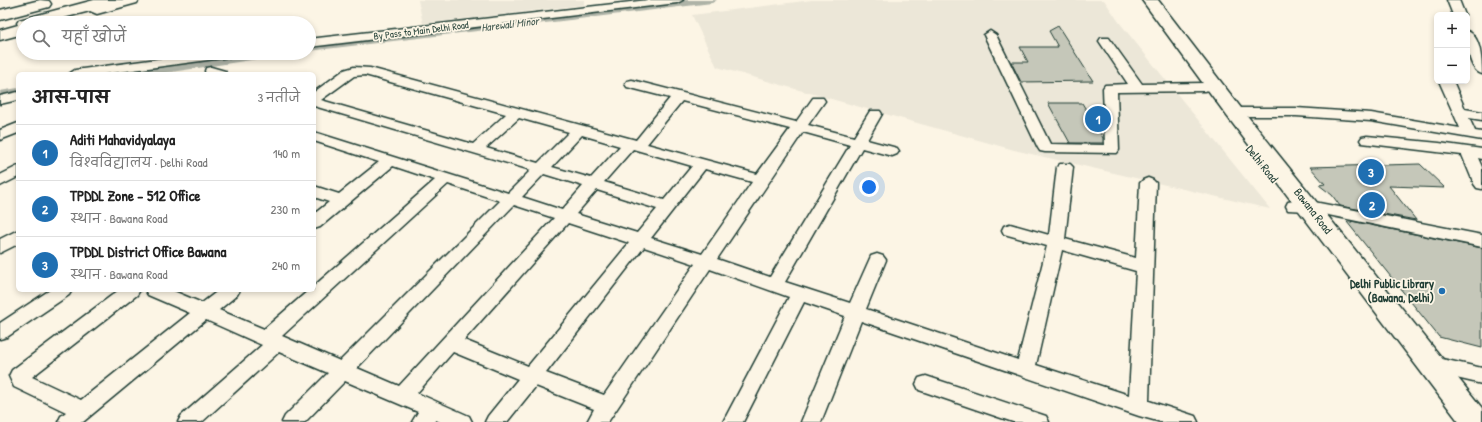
<!DOCTYPE html>
<html lang="hi">
<meta charset="utf-8">
<style>
:root{--surface:#fff;--page:#f6f6f6;--text:#222;--muted:#767676;--line:#e0e0e0;--accent:#1f6fb2}
body{margin:0;font-family:"Patrick Hand","Playpen Sans Deva",sans-serif;background:var(--page);color:var(--text)}
.controls{position:absolute;right:12px;top:12px;display:grid;overflow:hidden;border-radius:6px;box-shadow:0 2px 6px #0003}
.controls button{width:36px;height:36px;display:grid;place-items:center;padding:0;border:0;border-bottom:1px solid var(--line);background:var(--surface);color:var(--text);font:20px sans-serif}
.you{position:absolute;left:869px;top:187px;width:14px;height:14px;margin:-10px;border:3px solid #fff;border-radius:50%;background:#1a73e8;box-shadow:0 0 0 6px #1a73e833}
.badge{display:grid;place-items:center;width:26px;height:26px;border-radius:50%;background:var(--accent);color:#fff;font-size:13px;font-weight:700}
.pin{position:absolute;translate:-50% -50%;border:2px solid #fff;box-shadow:0 1px 4px #0006}
.list{margin:0;padding:0;list-style:none}
h2{display:flex;justify-content:space-between;align-items:center;height:52px;margin:0;padding:0 16px;font-size:17px}
h2 small{font-size:13px;font-weight:400;color:var(--muted)}
.list li{display:grid;grid-template-columns:26px 1fr auto;gap:12px;align-items:center;box-sizing:border-box;height:56px;padding:0 16px;border-top:1px solid var(--line)}
.list b{display:block;font-size:15px;white-space:nowrap}
.list p{margin:0;font-size:13px;white-space:nowrap;color:var(--muted)}
.list em{font-size:13px;font-style:normal;color:var(--muted)}
.icon{flex:none;width:22px;height:22px;fill:none;stroke:currentColor;stroke-width:2;stroke-linecap:round;stroke-linejoin:round}
.map{position:relative;flex:none;width:1482px;height:422px;overflow:hidden}
.search{position:absolute;background:var(--surface);box-shadow:0 2px 6px #0003;left:16px;top:16px;width:300px;height:44px;display:flex;align-items:center;gap:10px;box-sizing:border-box;padding:0 14px;border-radius:22px;color:var(--muted);font-size:15px}
.panel{position:absolute;background:var(--surface);box-shadow:0 2px 6px #0003;left:16px;top:72px;width:300px;height:220px;border-radius:6px}
.map>svg:first-child{display:block}
.built{fill:#ece7d8}
.lines{fill:none;stroke-linecap:round;stroke-linejoin:round}
.canal{fill:#aeb3a7;fill-rule:evenodd}
.building{fill:#c5c7b9;stroke:#1f3d34}
.street-casing{stroke:#1f3d34;stroke-width:3}
.secondary-casing{stroke:#1f3d34;stroke-width:3}
.primary-casing{stroke:#1f3d34;stroke-width:3}
.street{fill:#fcf5e5;fill-rule:evenodd}
.secondary{fill:#fcf5e5;fill-rule:evenodd}
.primary{fill:#fcf5e5;fill-rule:evenodd}
.poi-dot{fill:#1f6fb2;stroke:#fcf5e5;stroke-width:1.5}
.labels{text-anchor:middle;stroke-width:3.5;stroke-linejoin:round;paint-order:stroke}
.far-street-label{font-size:10px;fill:#1f3d34;stroke:#fcf5e5}
.far-water-label{font-size:11px;font-style:italic;fill:#435a51;stroke:#fcf5e5}
.street-label{font-size:12px;fill:#1f3d34;stroke:#fcf5e5}
.poi-label{font-size:12px;font-weight:bold;fill:#1f3d34;stroke:#fcf5e5;text-anchor:end}
</style>
<div class="map">
<svg width="1482" height="422" viewBox="0 0 1482 422">
<rect width="100%" height="100%" fill="#fcf5e5"/>
<filter id="ink" filterUnits="userSpaceOnUse"><feTurbulence type="fractalNoise" baseFrequency=".025" numOctaves="2"/><feDisplacementMap in="SourceGraphic" scale="8" xChannelSelector="R" yChannelSelector="G"/><feConvolveMatrix kernelMatrix="1 2 1 2 8 2 1 2 1" color-interpolation-filters="sRGB"/></filter>
<g filter="url(#ink)">
<g class="built">
<polygon points="418,0 584,0 584,5 423,24"/>
<polygon points="812,0 1104,0 1119,22 1270,209 1014,150 717,67 692,15"/>
</g>
<g class="lines">
<g class="canal">
<polygon points="685,0 717,0 712,3 309,51 309,45"/>
<polygon points="248,53 277,53 271,57 158,74 128,74 134,70"/>
<polygon points="18,88 18,96 0,99 0,91"/>
</g>
</g>
<g class="building">
<polygon points="1058,26 1093,81 1021,82 1011,62 1028,62 1020,47 1058,47 1049,31"/>
<polygon points="1048,103 1082,103 1103,138 1103,143 1070,143"/>
<polygon points="1420,164 1445,188 1389,186 1416,220 1340,206 1332,195 1319,185 1325,184 1310,167"/>
<polygon points="1351,221 1482,248 1482,348 1439,337 1347,222 1352,222"/>
</g>
<g class="lines">
<g class="street-casing">
<g id="street">
<polygon points="648,0 683,0 677,3 309,47 309,39"/>
<polygon points="1447,0 1459,0 1465,15 1453,15"/>
<polygon points="990,31 996,35 1050,144 1105,145 1103,88 1105,85 1128,84 1099,41 1101,38 1109,38 1142,84 1204,83 1209,84 1211,87 1209,90 1204,91 1117,92 1119,150 1117,153 1045,152 1040,151 1038,148 984,35"/>
<path d="M 1467,31 C 1481,35 1482,62 1482,74 C 1468,70 1467,43 1467,31 Z"/>
<polygon points="202,53 236,53 230,57 104,74 69,74 75,70"/>
<polygon points="211,67 225,71 226,74 206,74 205,71 206,68"/>
<path d="M 354,67 L 370,68 L 636,140 L 670,98 L 627,87 L 625,84 L 627,81 L 632,80 L 796,122 L 813,98 L 823,98 L 825,101 L 808,125 L 854,137 L 870,111 L 880,111 L 882,114 L 867,140 L 897,148 L 899,151 L 897,154 L 892,156 L 862,148 L 785,282 L 850,303 L 871,256 L 877,254 L 883,256 L 886,260 L 866,309 L 1018,360 L 1047,246 L 1004,234 L 1002,230 L 1004,226 L 1010,224 L 1049,235 L 1057,167 L 1060,164 L 1070,164 L 1073,167 L 1065,239 L 1136,258 L 1140,183 L 1143,180 L 1148,178 L 1153,180 L 1156,183 L 1149,401 L 1195,416 L 1198,422 L 1161,422 L 1139,416 L 861,321 L 821,422 L 801,422 L 845,316 L 804,302 L 743,422 L 723,422 L 789,297 L 710,269 L 608,422 L 587,422 L 594,409 L 536,386 L 507,422 L 485,422 L 488,416 L 518,379 L 453,352 L 417,393 L 469,416 L 472,422 L 440,422 L 436,420 L 435,422 L 412,422 L 418,412 L 345,381 L 305,422 L 282,422 L 285,416 L 328,373 L 279,352 L 202,422 L 178,422 L 181,416 L 262,345 L 206,320 L 83,422 L 58,422 L 61,416 L 66,412 L 14,387 L 9,376 L 12,370 L 119,290 L 140,290 L 137,295 L 32,377 L 81,400 L 190,313 L 148,295 L 145,290 L 171,290 L 202,303 L 219,290 L 240,290 L 237,295 L 219,310 L 264,329 L 309,290 L 314,290 L 314,286 L 435,180 L 393,166 L 320,227 L 314,229 L 314,214 L 329,202 L 314,197 L 314,186 L 339,194 L 379,162 L 314,141 L 314,132 L 508,193 L 531,170 L 314,106 L 314,92 L 344,70 ZM 365,75 L 506,114 L 473,144 L 321,100 L 354,76 ZM 682,101 L 790,129 L 757,174 L 647,144 ZM 519,118 L 569,132 L 538,163 L 486,148 ZM 803,132 L 850,145 L 770,277 L 717,259 ZM 582,135 L 620,146 L 591,178 L 552,167 ZM 633,149 L 692,166 L 664,200 L 604,182 ZM 705,169 L 752,182 L 702,254 L 651,238 ZM 544,174 L 583,186 L 562,210 L 522,197 ZM 448,184 L 500,201 L 340,361 L 282,336 ZM 597,190 L 657,209 L 637,233 L 576,214 ZM 514,205 L 554,218 L 399,386 L 357,368 ZM 568,223 L 629,243 L 528,366 L 464,340 ZM 644,247 L 695,264 L 604,395 L 546,373 ZM 1062,250 L 1136,271 L 1129,395 L 1036,365 Z"/>
<polygon points="1439,81 1453,81 1465,109 1482,112 1482,120 1469,118 1475,131 1482,132 1482,140 1371,121 1296,116 1234,116 1229,115 1227,112 1229,109 1234,108 1296,108 1371,113 1460,128"/>
<polygon points="18,92 18,100 0,104 0,96"/>
<polygon points="18,123 18,133 0,140 0,130"/>
<polygon points="1367,136 1439,143 1482,149 1482,159 1478,158 1482,167 1482,189 1477,188 1474,184 1462,155 1362,143 1360,140 1362,137"/>
<polygon points="18,166 18,177 0,186 0,175"/>
<polygon points="1294,201 1309,201 1482,235 1482,247 1309,211 1288,210 1286,206 1288,202"/>
<polygon points="18,230 18,244 0,253 0,239"/>
<polygon points="50,290 72,290 69,295 7,337 0,339 0,323"/>
<polygon points="1429,356 1482,368 1482,384 1422,370 1419,364 1422,358"/>
<polygon points="926,376 1046,416 1049,422 1013,422 919,390 916,384 919,378"/>
</g>
</g>
<g class="secondary-casing">
<g id="secondary">
<polygon points="40,0 49,1 51,4 49,7 0,20 0,10"/>
<polygon points="94,0 139,0 137,3 97,14 90,11 44,23 23,23 23,34 0,40 0,30 18,25 17,23 19,20"/>
</g>
</g>
<g class="primary-casing">
<polygon id="primary" points="1142,0 1158,0 1241,108 1482,408 1482,422 1459,422 1227,116"/>
</g>
<use href="#street" class="street"/>
<use href="#secondary" class="secondary"/>
<use href="#primary" class="primary"/>
</g>
</g>
<circle class="poi-dot" cx="1442" cy="291" r="4"/>
<g class="labels">
<g class="far-street-label">
<text transform="translate(421 30) rotate(-7)" y="4">By Pass to Main Delhi Road</text>
</g>
<g class="far-water-label">
<text transform="translate(510 24) rotate(-7)" y="4">Harewali Minor</text>
</g>
<g class="street-label">
<text transform="translate(1262 164) rotate(52)" y="4">Delhi Road</text>
<text transform="translate(1313 211) rotate(52)" y="4">Bawana Road</text>
</g>
<g class="poi-label">
<text x="1434" y="288">Delhi Public Library<tspan x="1434" dy="14">(Bawana, Delhi)</tspan></text>
</g>
</g>
</svg>
<div class="controls">
<button>+</button>
<button>−</button>
</div>
<div class="you"></div>
<div class="pin badge" style="left:1098px;top:119px">1</div>
<div class="pin badge" style="left:1372px;top:205px">2</div>
<div class="pin badge" style="left:1371px;top:172px">3</div>
<div class="search"><svg class="icon" aria-label="search" viewBox="0 0 24 24"><circle cx="10" cy="10" r="6"/><path d="M15 15l6 6"/></svg>यहाँ खोजें</div>
<section class="panel">
<h2>आस-पास<small>3 नतीजे</small></h2>
<ul class="list">
<li><span class="badge">1</span><div><b>Aditi Mahavidyalaya</b><p>विश्वविद्यालय · Delhi Road</p></div><em>140 m</em></li>
<li><span class="badge">2</span><div><b>TPDDL Zone - 512 Office</b><p>स्थान · Bawana Road</p></div><em>230 m</em></li>
<li><span class="badge">3</span><div><b>TPDDL District Office Bawana</b><p>स्थान · Bawana Road</p></div><em>240 m</em></li>
</ul>
</section>
</div>
